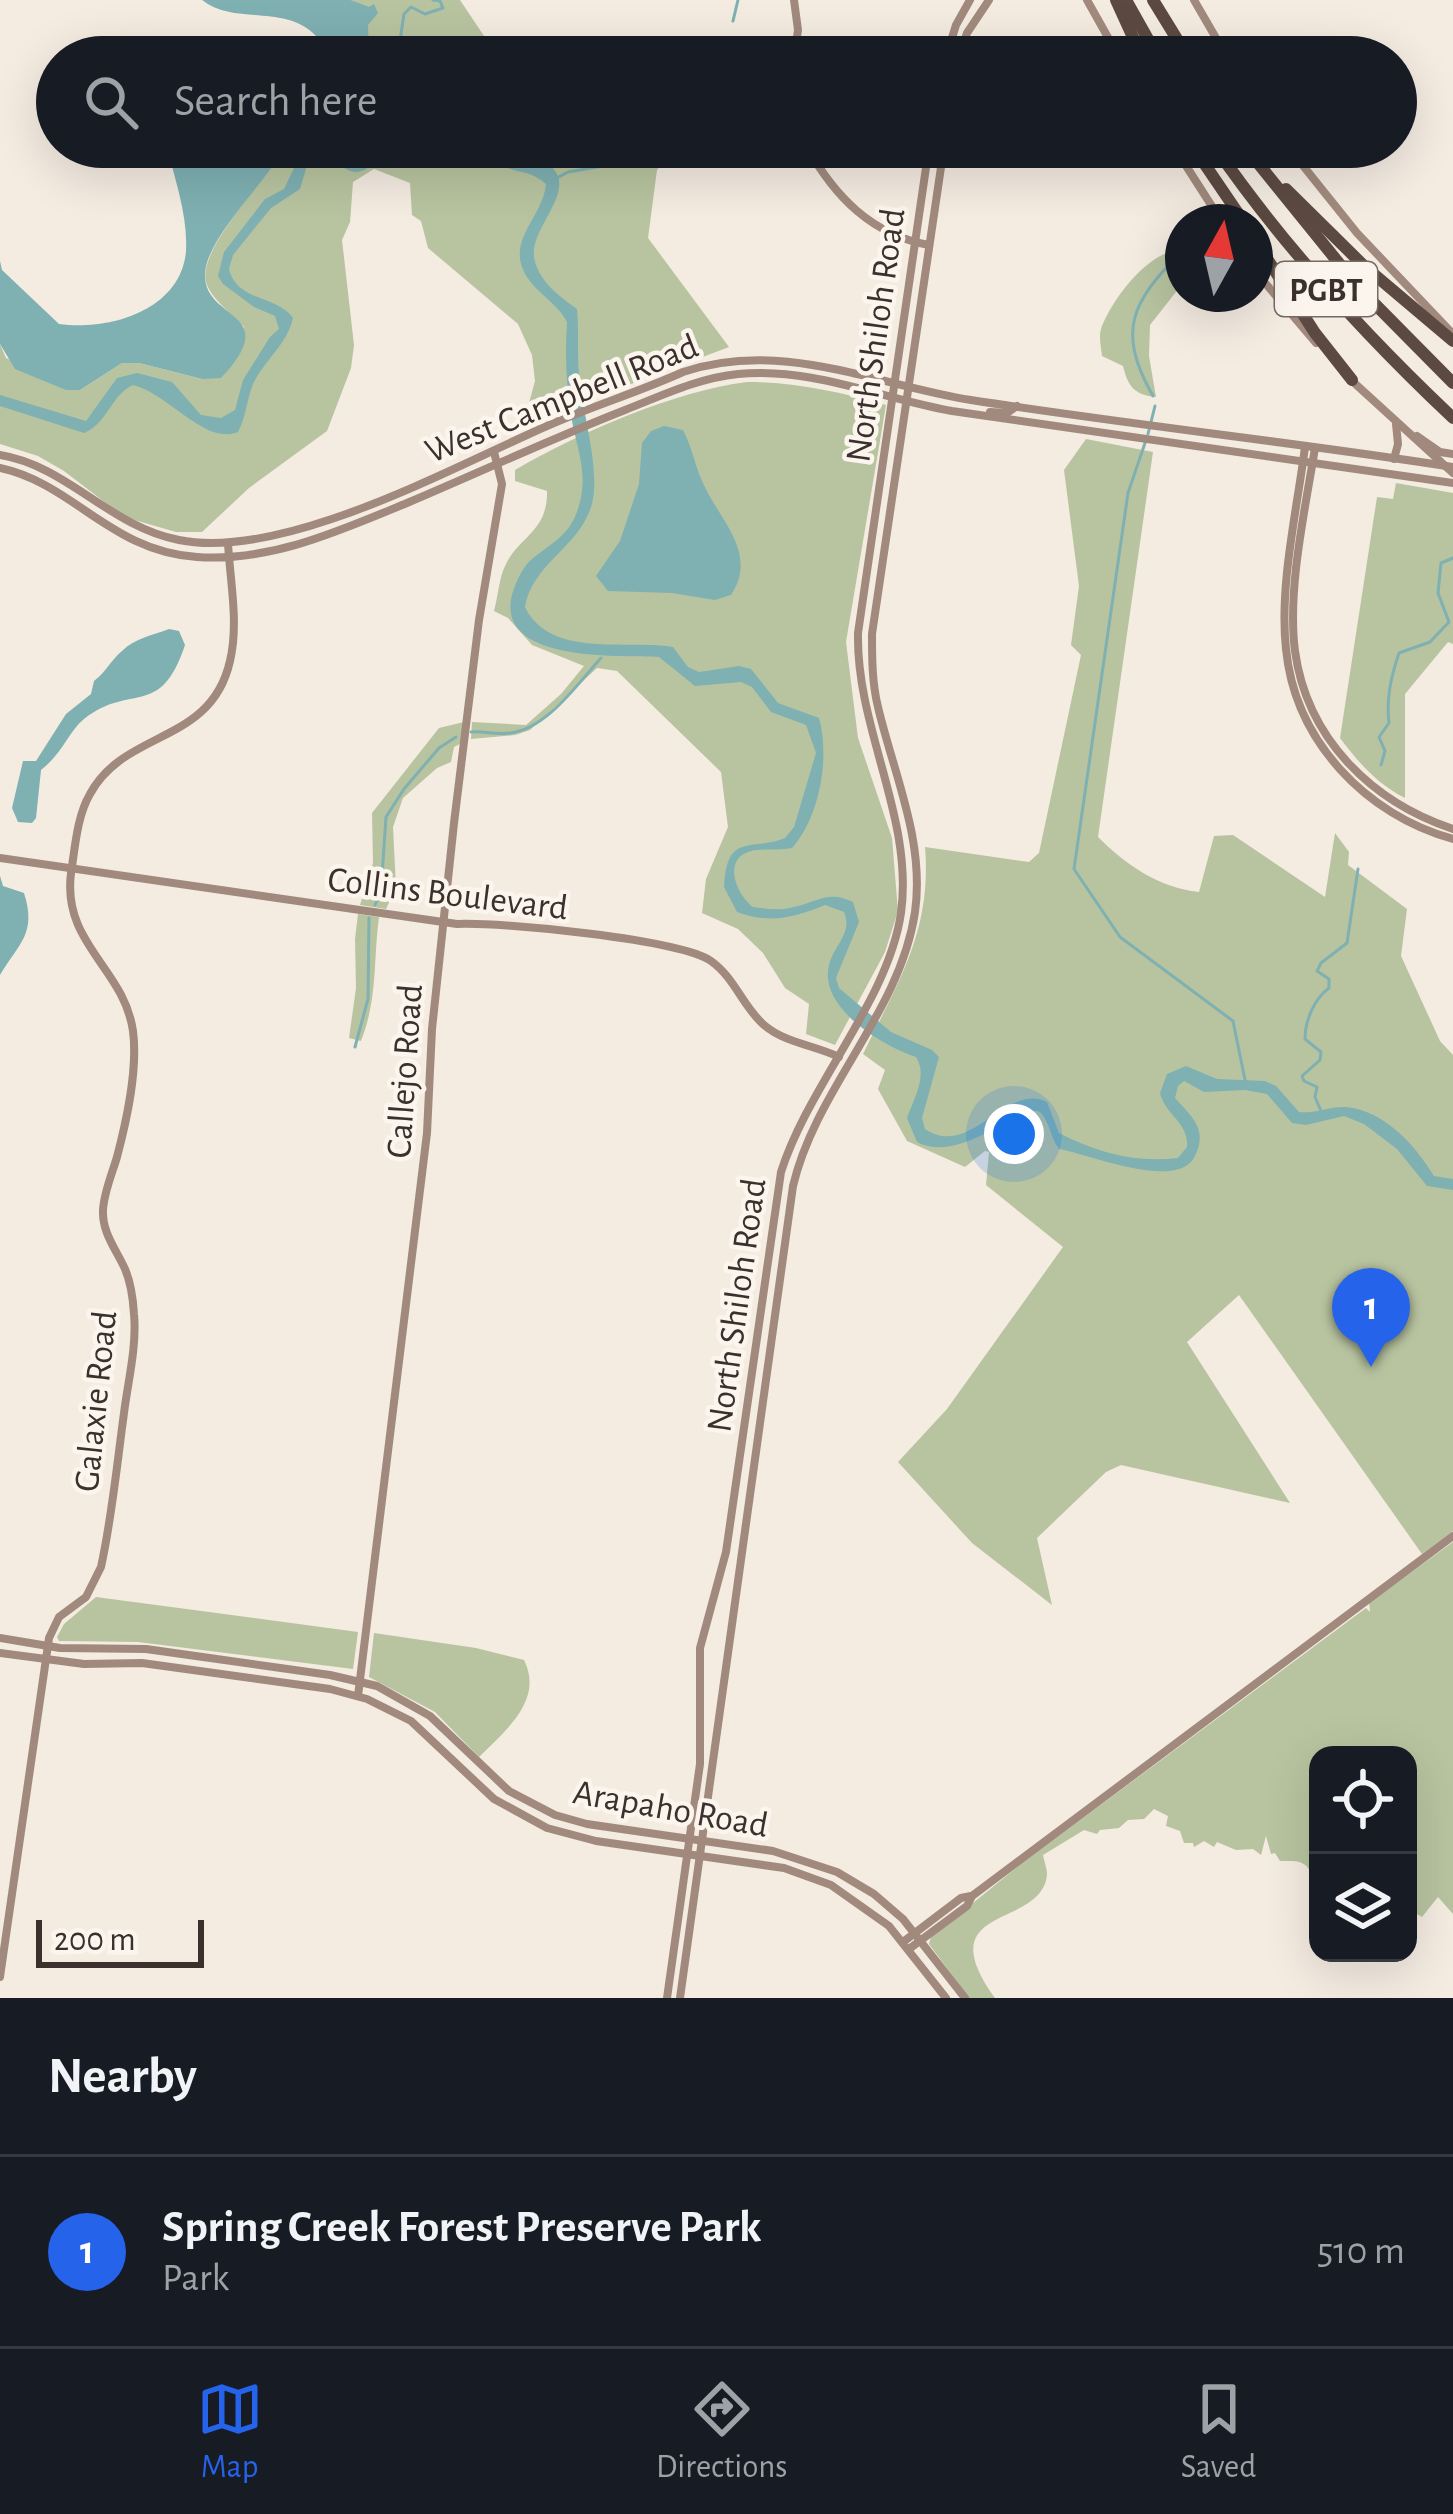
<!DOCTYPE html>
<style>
:root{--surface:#171b24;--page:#242831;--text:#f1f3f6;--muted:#9ea1a6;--line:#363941;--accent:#2563eb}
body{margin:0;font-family:"Alegreya Sans",sans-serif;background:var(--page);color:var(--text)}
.controls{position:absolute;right:36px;bottom:36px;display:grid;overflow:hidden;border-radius:24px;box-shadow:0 12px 48px #0002}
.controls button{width:108px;height:108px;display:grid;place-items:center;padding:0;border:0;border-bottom:3px solid var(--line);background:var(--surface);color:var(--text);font:60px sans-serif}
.compass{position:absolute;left:1165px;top:204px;width:108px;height:108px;border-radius:50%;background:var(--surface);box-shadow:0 12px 48px #0002;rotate:8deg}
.scale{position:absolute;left:36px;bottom:30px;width:168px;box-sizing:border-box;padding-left:12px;border:6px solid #3b302b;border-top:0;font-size:33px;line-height:42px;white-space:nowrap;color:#3b302b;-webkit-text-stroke:9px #fbf5ee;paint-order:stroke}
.you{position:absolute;left:1014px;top:1134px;width:42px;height:42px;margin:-30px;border:9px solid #fff;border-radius:50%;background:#1a73e8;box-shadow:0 0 0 18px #1a73e833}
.badge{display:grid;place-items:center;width:78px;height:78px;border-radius:50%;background:var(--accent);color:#fff;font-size:39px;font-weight:700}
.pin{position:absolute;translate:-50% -99px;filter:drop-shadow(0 3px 6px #0008)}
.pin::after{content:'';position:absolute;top:63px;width:42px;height:36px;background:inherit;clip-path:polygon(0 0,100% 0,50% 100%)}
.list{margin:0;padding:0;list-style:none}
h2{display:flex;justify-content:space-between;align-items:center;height:156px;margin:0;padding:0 48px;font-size:51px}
h2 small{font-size:39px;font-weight:400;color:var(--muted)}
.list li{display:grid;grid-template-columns:78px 1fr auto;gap:36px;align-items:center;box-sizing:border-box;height:192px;padding:0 48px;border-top:3px solid var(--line)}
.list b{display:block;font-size:45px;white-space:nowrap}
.list p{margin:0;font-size:39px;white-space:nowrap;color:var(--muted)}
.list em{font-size:39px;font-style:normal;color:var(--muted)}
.icon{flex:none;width:66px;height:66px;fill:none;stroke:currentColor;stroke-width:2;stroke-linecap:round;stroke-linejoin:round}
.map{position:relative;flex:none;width:1453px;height:1998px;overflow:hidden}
.search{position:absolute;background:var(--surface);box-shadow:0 12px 48px #0002;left:36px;right:36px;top:36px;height:132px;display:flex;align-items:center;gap:30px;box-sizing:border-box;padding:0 42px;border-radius:66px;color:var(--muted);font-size:45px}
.sheet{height:348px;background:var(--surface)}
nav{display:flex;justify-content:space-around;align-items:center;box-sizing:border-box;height:168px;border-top:3px solid var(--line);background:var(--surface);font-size:33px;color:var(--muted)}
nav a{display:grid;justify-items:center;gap:6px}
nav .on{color:var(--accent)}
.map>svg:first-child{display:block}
.green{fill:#b8c4a0}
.water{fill:#7fb0b2}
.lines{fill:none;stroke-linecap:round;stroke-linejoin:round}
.stream{stroke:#7fb0b2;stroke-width:3}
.secondary{stroke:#a18a7d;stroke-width:8}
.highway{stroke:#5c4a42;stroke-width:12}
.labels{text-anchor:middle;stroke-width:9;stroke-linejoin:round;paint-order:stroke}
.shield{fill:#fbf5ee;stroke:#756b66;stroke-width:3}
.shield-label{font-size:33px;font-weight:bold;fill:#3b302b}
.street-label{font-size:36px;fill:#3b302b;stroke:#fbf5ee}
</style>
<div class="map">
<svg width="1453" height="1998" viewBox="0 0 1453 1998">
<rect width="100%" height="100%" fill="#f4ebe1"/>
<g class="green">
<polygon points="351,0 460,0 498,57 369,57 365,37 369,8"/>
<path d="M 284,147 L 674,147 L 657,170 L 648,238 L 729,347 L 523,425 L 535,381 L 532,355 L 518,324 L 428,248 L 421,221 L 412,215 L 410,183 L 374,169 L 353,182 L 350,222 L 342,240 L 354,345 L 351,368 L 327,431 L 249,488 L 202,532 L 176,532 L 124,517 L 64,471 L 38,456 L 0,444 L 0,344 L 6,358 L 80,390 L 122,363 L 139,363 L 202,379 L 244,327 C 233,315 213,300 207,285 C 193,251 270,178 284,147 Z"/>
<path d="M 1183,233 L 1183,283 L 1150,325 L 1149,356 L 1156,397 C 1135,395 1128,387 1123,366 L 1102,356 C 1101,346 1098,336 1102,326 C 1114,298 1141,262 1169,252 L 1171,243 Z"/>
<path d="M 747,382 C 796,382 839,392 886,405 L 846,642 L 858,738 L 892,838 L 898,911 L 885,952 L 835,1045 L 806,1034 L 809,1004 L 785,988 L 763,953 L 738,929 L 702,913 L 706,879 L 728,827 L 721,772 L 617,671 L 597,668 L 530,730 L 515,735 L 471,739 L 472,722 L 526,725 L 561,694 L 584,666 L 532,645 L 508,618 L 494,611 C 498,597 499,577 506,564 C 520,536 548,531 547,491 L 515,481 L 515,470 C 578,433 675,391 747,382 Z"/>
<path d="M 1086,439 L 1153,452 L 1098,837 C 1125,864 1159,888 1199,892 L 1214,836 L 1233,835 L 1325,897 L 1335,833 L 1349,852 L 1348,865 L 1407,909 L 1401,956 L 1440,1041 L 1453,1055 L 1453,1531 L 1422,1554 L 1239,1295 L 1187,1342 L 1290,1503 L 1121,1465 L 1106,1472 L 1037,1538 L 1052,1605 L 972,1543 L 898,1462 L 947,1409 L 1063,1247 L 986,1185 L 989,1152 L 985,1151 L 965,1167 L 907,1141 L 878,1089 L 885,1070 L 863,1054 C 898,982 932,931 925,847 L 1029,862 L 1039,853 L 1081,655 L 1071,645 L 1079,586 L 1064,470 Z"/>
<path d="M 1396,483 L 1453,493 L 1453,644 L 1448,642 L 1405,694 L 1405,798 C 1377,784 1358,762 1340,738 L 1377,497 L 1393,499 Z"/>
<polygon points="464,722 460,744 454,747 451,762 437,768 403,798 393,827 396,887 386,909 360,905 373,863 372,813 439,728"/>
<path d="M 358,914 L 379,917 C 373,963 378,997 361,1041 L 349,1038 L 356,988 L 355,939 Z"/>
<path d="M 1453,1542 L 1453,1914 L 1438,1897 L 1422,1917 L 1408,1909 L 1408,1755 L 1318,1755 L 1318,1875 L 1311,1873 C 1305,1859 1294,1861 1280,1861 L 1275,1853 L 1271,1854 L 1266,1836 L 1261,1855 L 1253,1849 L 1236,1850 L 1217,1842 L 1214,1847 L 1204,1841 L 1194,1847 L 1193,1843 L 1184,1843 L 1180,1831 L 1166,1826 L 1168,1816 L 1154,1809 L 1144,1819 L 1128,1820 L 1119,1828 L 1100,1830 L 1097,1834 L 1084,1830 L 1043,1855 C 1044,1861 1047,1868 1047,1874 C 1043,1930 926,1902 995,1998 L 969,1998 L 929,1944 L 931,1937 L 1021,1864 L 1366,1608 L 1370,1612 L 1369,1603 Z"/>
<polygon points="96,1597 358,1632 353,1669 138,1642 59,1641 57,1637 64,1624"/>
<path d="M 374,1633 L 476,1648 L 524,1660 C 544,1700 506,1730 479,1757 L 435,1712 L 369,1677 Z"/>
</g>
<g class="water">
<path d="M 202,0 L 351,0 L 369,7 L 374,4 L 378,13 L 368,25 L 369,57 L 315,57 L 316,36 C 285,3 234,26 202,0 Z"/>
<path d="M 167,147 L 284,147 C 268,182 204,239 205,276 C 205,321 284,311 221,378 L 202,379 L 139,363 L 122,363 L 80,390 L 66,390 L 15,369 L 0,344 L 0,261 L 2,270 L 59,324 C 108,331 181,311 186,251 C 188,216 175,180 167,147 Z"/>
<path d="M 304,147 C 314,147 326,146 336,147 C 352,149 358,161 373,147 L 387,147 C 366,177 351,182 328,151 L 310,155 L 300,189 L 271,208 L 233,255 L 229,269 C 237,302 277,295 293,318 C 287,345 265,359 253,384 C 247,399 246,417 238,432 C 205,446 168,393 133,385 C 111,395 108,423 84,433 L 0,406 L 0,395 L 86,421 L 117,378 L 137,373 L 172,382 L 201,415 L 221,418 L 235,410 L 243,380 L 270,337 L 279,329 L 275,316 L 254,307 L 223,284 L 218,276 L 224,252 L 265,199 L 284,189 Z"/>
<path d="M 482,147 L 497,147 C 511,168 522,160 544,161 C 585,186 530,224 534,257 C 538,281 559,296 577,309 C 579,331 577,354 579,376 C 582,412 602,473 591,507 C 578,548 532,564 525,607 C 550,659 627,639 673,647 L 688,667 L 699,672 L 739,666 L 751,669 L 778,703 L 819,718 C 830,757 820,817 792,848 C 779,851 764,848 751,851 C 721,859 737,895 753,907 C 766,909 781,911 794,907 C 819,901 829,890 853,902 L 859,922 L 836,978 L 839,988 L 891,1032 L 932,1050 L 939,1057 L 922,1118 L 925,1129 C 970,1160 1007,1081 1047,1102 L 1059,1133 C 1098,1153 1134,1163 1178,1158 L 1187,1147 C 1189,1122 1165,1115 1160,1093 L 1167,1074 L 1186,1066 L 1217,1079 L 1265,1081 L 1276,1086 L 1299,1112 C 1315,1114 1330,1106 1346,1107 C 1385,1111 1415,1145 1434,1176 L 1453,1179 L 1453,1190 L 1427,1186 L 1397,1149 L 1364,1124 L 1344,1116 L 1306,1125 L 1292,1123 L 1267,1094 L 1245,1090 L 1204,1092 L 1184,1081 L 1178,1086 L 1175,1098 C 1192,1117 1208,1129 1195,1156 C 1178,1192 1089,1154 1059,1149 C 1051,1139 1050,1124 1042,1114 C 1027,1095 964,1167 917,1142 L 907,1118 C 914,1098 928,1076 916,1057 C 883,1046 818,1008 829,965 C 834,945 853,933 844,912 L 825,905 C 793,918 770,924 737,912 L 724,887 C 727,832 749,852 785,838 L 794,827 L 816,753 L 806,725 L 771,712 L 752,687 L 741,682 L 695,686 L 659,657 C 625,655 501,664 511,600 C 513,588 522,567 532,559 C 557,539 574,533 581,497 C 587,469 575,442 571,415 C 566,383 565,354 567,322 C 558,304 538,294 527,277 C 504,241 543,218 546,184 C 522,163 509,181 482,147 Z"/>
<path d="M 664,426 L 683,430 C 692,447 695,466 703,483 C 719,520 759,553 731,595 L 715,600 L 672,593 L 608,591 L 596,576 L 620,541 L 639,484 L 642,443 L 651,431 Z"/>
<path d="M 169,629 L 179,631 L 185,645 C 160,720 131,682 84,719 C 68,732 63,753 41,770 L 36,818 L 32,823 L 18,822 L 12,808 L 23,761 L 36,761 L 66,714 L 91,694 L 94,681 C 106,672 110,661 122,651 C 135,638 153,635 169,629 Z"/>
<path d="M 0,876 L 3,886 L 24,893 C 37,934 19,943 0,975 Z"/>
</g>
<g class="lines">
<g class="stream">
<polyline points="733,21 738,0"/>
<polyline points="405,57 399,47 404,14 411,7 425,14 443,8 440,1 433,0"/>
<polyline points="555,179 568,172 650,158 659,147"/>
<path d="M 1153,396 C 1115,329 1133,301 1183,250"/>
<polyline points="1148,434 1155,406"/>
<polyline points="1145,443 1128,493 1074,869 1120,937 1233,1021 1245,1080"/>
<path d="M 471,732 C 484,731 497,735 510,733 C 547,729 578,683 601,658"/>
<path d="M 1381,765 L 1385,751 L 1379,737 L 1389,723 C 1386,698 1391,677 1399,653 L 1430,642 L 1449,622 L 1438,593 L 1441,563 L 1453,558"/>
<polyline points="375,905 381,891 386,817 404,789 439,748 456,737"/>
<polyline points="355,1047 368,999 369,918"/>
<path d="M 1321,1111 L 1315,1097 L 1317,1087 L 1304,1081 L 1302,1076 L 1320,1060 L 1321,1052 L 1305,1039 C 1305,1021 1314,999 1329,988 L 1329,979 L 1317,971 L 1321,963 L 1347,943 L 1358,869"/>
</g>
<g class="secondary">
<polyline points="1087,0 1119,57"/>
<polyline points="1194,0 1227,57"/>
<polyline points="794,57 798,30 794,0"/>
<polyline points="946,57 956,25 970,0"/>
<polyline points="959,57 967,33 989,0"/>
<path d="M 807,147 C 835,197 872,235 929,245"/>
<polyline points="1174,147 1222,222"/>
<polyline points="1288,147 1357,233 1452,333"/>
<polyline points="1255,271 1316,343"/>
<polyline points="1351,380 1453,473"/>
<polyline points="990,412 1007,413 1017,406"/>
<polyline points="1417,436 1440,452 1453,454"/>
<path d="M 1305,447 C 1297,510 1279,586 1286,649 C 1295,741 1366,815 1453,839"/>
<path d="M 1315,448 C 1305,510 1287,590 1295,651 C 1307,739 1372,802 1453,829"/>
<path d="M 0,455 C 68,466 110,527 179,540 C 283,561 451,468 547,426 C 592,406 639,392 683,372 C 782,339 873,384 971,400 C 1131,425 1293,442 1453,467"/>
<polyline points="1394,459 1398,444 1396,424"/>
<path d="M 0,468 C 74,484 110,551 197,557 C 271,562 339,531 407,503 C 480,472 551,439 625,410 C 661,396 698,378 738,374 C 812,367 880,398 952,411 L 1453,483"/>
<path d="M 0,858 L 457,924 C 501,922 679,939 711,961 C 735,978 743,1007 764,1025 C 785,1043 814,1045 839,1057"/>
<polyline points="0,1638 60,1648 146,1649 330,1675 377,1686 430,1716 509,1791 555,1815 587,1824 773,1851 837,1872 874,1894 903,1919 965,1998"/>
<polyline points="0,1653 84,1664 142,1663 330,1689 367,1699 411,1721 494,1799 547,1828 596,1841 784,1868 831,1885 889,1926 946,1998"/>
<polyline points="358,1696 427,1133 432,1029 454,823 479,620 502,484 494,452"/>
<polyline points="903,1942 961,1898 971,1896"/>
<polyline points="909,1949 967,1906 972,1896 1453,1536"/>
<path d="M 0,1977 L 49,1638 L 59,1617 L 86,1597 L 101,1567 C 112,1517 117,1464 124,1413 C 128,1381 137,1346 134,1314 C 133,1298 131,1283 125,1269 C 116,1249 102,1233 103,1210 C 104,1192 112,1174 117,1157 C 127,1119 138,1070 133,1031 C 124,968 62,944 71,873 C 75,848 77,816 90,794 C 125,729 211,745 230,661 C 239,623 230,581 228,543"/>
<path d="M 667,1998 L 700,1764 L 700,1648 L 726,1552 L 781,1172 C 809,1084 888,1001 901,913 C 914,818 856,729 858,633 L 929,147"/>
<path d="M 680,1998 L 793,1186 C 816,1088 900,1013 915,912 C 925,841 894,775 878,707 C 872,683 872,658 872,634 L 944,147"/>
</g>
<g class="highway">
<polyline points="1116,0 1142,57"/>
<polyline points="1126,0 1158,57"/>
<polyline points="1153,0 1188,57"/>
<polyline points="1193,147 1244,222"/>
<path d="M 1215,147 C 1284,247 1365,335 1453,418"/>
<polyline points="1245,147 1359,288 1453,383"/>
<polyline points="1286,189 1363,265 1453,341"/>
<polyline points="1255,240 1315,333 1352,380"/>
</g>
</g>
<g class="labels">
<rect class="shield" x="1275" y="262" width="102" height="54" rx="9"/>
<g class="shield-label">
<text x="1326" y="301">PGBT</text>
</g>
<g class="street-label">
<text transform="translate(874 335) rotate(-82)" y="13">North Shiloh Road</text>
<text transform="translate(561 397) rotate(-22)" y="13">West Campbell Road</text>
<text transform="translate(448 892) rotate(7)" y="13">Collins Boulevard</text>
<text transform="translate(403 1071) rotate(-86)" y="13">Callejo Road</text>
<text transform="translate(735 1305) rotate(-82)" y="13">North Shiloh Road</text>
<text transform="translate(94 1401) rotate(-84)" y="13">Galaxie Road</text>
<text transform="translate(671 1807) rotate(10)" y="13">Arapaho Road</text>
</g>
</g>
</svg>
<div class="controls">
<button><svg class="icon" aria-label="locate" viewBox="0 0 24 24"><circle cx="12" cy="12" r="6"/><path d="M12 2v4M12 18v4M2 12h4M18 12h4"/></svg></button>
<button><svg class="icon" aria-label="layers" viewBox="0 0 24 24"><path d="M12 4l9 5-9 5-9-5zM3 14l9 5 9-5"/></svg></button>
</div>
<svg class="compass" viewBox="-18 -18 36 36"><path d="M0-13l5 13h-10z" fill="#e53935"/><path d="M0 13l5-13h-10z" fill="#9ea1a6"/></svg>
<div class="scale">200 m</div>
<div class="you"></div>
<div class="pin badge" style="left:1371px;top:1367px">1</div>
<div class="search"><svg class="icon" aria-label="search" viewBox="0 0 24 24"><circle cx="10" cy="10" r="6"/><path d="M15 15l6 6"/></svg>Search here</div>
</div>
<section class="sheet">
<h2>Nearby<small></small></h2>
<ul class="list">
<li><span class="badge">1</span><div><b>Spring Creek Forest Preserve Park</b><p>Park</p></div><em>510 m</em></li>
</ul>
</section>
<nav>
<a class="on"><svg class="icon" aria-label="map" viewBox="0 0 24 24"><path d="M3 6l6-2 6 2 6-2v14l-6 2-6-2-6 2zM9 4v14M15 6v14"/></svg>Map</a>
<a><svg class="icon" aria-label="directions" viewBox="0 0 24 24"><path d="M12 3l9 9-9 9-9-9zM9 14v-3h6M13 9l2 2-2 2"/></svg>Directions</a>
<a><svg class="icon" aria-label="saved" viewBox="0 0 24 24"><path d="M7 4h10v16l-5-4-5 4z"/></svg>Saved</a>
</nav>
